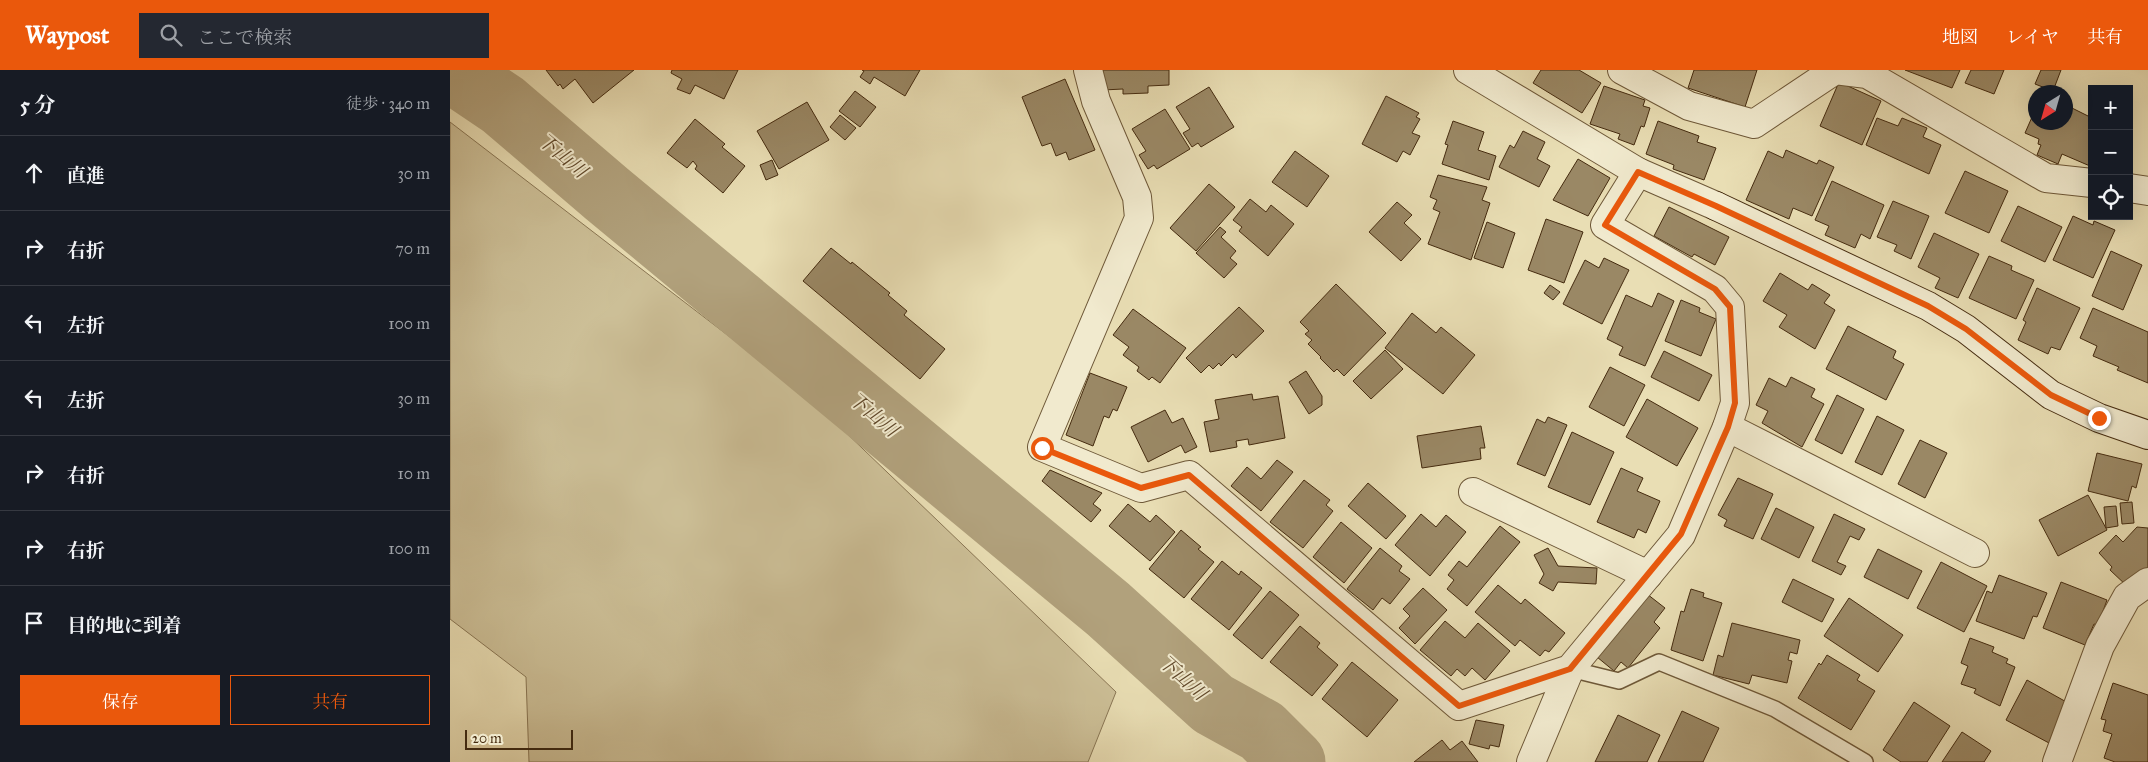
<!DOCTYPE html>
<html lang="ja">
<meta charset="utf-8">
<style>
:root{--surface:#171b24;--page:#242831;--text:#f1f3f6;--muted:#9ea1a6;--line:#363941;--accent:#ea580c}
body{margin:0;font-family:"IM FELL Great Primer","Noto Serif JP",serif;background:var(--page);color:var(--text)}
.controls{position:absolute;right:15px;top:15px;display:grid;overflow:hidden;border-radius:0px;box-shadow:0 5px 20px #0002}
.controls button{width:45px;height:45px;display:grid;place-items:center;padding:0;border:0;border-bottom:1px solid var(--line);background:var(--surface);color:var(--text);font:25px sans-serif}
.compass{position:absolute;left:1578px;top:15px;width:45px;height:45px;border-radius:50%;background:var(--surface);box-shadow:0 5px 20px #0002;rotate:217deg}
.scale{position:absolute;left:15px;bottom:12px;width:108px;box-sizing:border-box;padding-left:5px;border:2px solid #452b0f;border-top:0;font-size:14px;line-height:18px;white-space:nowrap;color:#452b0f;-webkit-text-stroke:4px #f1eace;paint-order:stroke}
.stop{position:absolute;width:15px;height:15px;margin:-11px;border:4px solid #ea580c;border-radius:50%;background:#fff}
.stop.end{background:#ea580c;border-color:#fff;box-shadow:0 1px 5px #0008}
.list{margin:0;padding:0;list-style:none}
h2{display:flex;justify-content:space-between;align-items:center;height:65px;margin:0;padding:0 20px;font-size:21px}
h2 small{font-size:16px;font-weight:400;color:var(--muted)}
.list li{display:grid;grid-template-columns:32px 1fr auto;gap:15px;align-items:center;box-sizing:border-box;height:75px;padding:0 20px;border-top:1px solid var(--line)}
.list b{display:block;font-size:19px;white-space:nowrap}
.list em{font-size:16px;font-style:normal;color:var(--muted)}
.actions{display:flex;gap:10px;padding:15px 20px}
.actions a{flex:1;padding:11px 0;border:1px solid var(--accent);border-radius:0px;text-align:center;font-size:18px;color:var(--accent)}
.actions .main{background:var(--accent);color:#fff}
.icon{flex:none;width:28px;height:28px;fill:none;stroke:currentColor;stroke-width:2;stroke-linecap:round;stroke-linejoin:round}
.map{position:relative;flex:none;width:1698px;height:692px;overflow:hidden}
header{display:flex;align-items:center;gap:30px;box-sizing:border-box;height:70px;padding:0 25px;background:var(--accent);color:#fff}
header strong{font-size:24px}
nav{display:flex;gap:28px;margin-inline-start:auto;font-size:18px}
.search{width:350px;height:45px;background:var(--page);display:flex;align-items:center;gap:12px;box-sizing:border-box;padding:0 18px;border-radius:0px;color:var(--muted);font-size:19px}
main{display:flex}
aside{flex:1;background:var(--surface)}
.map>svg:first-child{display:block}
.green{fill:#cdc098;stroke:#897654}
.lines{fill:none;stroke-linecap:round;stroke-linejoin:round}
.river{stroke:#b1a17c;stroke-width:65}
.building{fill:#9a8865;stroke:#452b0f}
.lane-casing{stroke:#6e5838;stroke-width:18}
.street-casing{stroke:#6e5838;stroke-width:30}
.secondary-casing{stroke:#452b0f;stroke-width:30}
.lane{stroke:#f1eace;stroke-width:15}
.street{stroke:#f1eace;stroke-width:28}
.secondary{stroke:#f1eace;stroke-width:28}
.route{stroke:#ea580c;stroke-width:6}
.labels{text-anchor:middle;stroke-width:4;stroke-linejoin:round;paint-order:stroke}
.water-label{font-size:19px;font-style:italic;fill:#60482a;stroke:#f1eace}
</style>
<header>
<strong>Waypost</strong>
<div class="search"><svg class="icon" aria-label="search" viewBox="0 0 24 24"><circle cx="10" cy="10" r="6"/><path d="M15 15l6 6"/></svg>ここで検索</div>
<nav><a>地図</a><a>レイヤ</a><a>共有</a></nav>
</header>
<main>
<aside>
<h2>5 分<small>徒歩 · 340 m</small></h2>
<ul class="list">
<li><svg class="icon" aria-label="ahead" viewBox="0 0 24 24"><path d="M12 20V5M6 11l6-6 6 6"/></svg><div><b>直進</b></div><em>30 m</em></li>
<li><svg class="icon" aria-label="right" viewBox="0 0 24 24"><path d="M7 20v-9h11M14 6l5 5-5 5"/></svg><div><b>右折</b></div><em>70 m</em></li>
<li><svg class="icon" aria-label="left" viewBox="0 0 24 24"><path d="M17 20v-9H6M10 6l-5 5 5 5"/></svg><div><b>左折</b></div><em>100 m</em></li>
<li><svg class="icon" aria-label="left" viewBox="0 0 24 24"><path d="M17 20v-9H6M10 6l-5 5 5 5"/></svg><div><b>左折</b></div><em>30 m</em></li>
<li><svg class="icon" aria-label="right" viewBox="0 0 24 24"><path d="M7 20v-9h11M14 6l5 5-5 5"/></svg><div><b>右折</b></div><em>10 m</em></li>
<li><svg class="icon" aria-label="right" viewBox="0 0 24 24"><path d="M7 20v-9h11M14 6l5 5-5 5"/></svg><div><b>右折</b></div><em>100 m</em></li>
<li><svg class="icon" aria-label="arrive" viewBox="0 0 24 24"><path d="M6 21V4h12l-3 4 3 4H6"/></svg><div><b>目的地に到着</b></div></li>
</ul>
<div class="actions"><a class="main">保存</a><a>共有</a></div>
</aside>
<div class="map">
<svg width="1698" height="692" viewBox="0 0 1698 692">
<rect width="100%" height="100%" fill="#e9deb4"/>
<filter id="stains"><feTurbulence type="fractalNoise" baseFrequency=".004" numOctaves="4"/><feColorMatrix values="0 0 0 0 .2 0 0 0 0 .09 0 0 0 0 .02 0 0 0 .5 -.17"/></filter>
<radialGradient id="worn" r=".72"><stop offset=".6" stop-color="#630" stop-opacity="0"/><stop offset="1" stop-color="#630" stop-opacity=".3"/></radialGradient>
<polygon class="green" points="0,52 362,330 666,622 638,692 79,692 76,607 0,549"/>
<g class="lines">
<polyline class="river" points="1,0 53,35 157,124 658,539 763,634 812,661 843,692"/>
</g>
<g class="building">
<polygon points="96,0 184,0 143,33 125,9 113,19 110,14 108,16"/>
<polygon points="222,0 288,0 274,29 245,15 240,24 227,19 232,9 221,3"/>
<polygon points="412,0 470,0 455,26 424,7 420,14 410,7 414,1"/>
<polygon points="653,0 719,0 719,15 698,16 698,23 673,24 673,19 653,20"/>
<polygon points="1091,0 1129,0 1151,13 1132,43 1083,13"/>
<polygon points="1244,0 1307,0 1295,37 1238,18"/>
<polygon points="1455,0 1510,0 1502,18"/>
<polygon points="1521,0 1554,0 1544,24 1515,13"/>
<polygon points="1591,0 1611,0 1603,21 1585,14"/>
<polygon points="615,9 645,80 619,90 616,82 606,86 601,73 592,76 572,27"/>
<polygon points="1389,12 1431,31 1412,75 1370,56"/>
<polygon points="1154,16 1195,30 1193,36 1200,38 1194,57 1191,56 1184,75 1168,69 1170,64 1140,54"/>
<polygon points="759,17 784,57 751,77 748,73 742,77 733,63 740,59 726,37"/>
<polygon points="405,21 426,37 410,57 389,41"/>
<polygon points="936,26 969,43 966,47 970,49 962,63 970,66 960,85 953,81 947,92 912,74"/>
<polygon points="357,32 379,70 329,99 307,61"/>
<polygon points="1616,35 1642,48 1640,96 1612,84 1608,94 1587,85 1591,75 1588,74 1589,69 1575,63 1586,38 1586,52 1616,52"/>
<polygon points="715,39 740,79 707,99 704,95 698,99 689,85 696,81 682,59"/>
<polygon points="390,45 406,58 395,70 380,57"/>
<polygon points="1427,48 1448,56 1452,48 1477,58 1473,67 1491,75 1479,104 1416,75"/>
<polygon points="245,49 275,74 272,77 295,96 273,123 245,99 247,96 243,91 237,98 217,83"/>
<polygon points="1003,51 1034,62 1028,80 1046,86 1039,110 992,94 998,75 995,74"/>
<polygon points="1208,51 1249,66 1247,72 1266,78 1254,110 1223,99 1224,95 1196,84"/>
<polygon points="1073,61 1095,72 1087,89 1100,96 1089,117 1049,97 1060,75 1064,78"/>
<polygon points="1336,80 1367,94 1369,90 1384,97 1362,146 1343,138 1339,149 1296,130 1318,81 1333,88"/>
<polygon points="845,81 879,106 857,137 822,112"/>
<polygon points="1128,89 1160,108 1138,146 1103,130"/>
<polygon points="322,90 328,105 316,110 310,95"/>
<polygon points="1515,101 1558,121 1539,163 1495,143"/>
<polygon points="988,105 1037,117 1032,130 1040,133 1021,190 978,174 990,142 983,139 987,130 980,127"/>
<polygon points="1382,111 1434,135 1420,169 1411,164 1405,178 1375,165 1379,156 1365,150"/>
<polygon points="759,114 785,137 746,181 720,158"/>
<polygon points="800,129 816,142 821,135 844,154 818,186 789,161 792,157 783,150"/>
<polygon points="1443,131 1479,146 1461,189 1444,181 1447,175 1427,167"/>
<polygon points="947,132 962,145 954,153 971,169 951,191 919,162"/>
<polygon points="1568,136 1612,157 1595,192 1551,171"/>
<polygon points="1219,137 1279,167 1265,195 1244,184 1242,187 1204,166"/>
<polygon points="1623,146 1643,155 1644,151 1665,160 1643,208 1603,190"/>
<polygon points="1096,149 1133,162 1114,213 1078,200"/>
<polygon points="1037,152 1065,163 1053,198 1024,188"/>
<polygon points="770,157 776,162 771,167 786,181 780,188 787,194 774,208 746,183"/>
<polygon points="1484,163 1529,184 1508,228 1485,218 1490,208 1468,197"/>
<polygon points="381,178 401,194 402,192 440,223 438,225 457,241 454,245 495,279 470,309 353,211"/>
<polygon points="1661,181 1692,195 1673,240 1642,226"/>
<polygon points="1539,186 1562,196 1561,200 1584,210 1566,249 1519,228"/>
<polygon points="1154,188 1179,200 1152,254 1113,234 1135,190 1149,198"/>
<polygon points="1330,203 1358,220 1362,214 1380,225 1374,233 1385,240 1365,279 1329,257 1337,245 1313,231"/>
<polygon points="886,214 936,263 894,306 887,299 884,302 870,288 871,287 858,274 862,270 855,264 859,261 850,252"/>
<polygon points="1100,215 1110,222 1103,230 1094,223"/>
<polygon points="1587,218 1630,238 1610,280 1601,277 1598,284 1568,270 1576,252 1573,250"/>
<polygon points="1208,223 1224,231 1195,296 1169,285 1173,277 1157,269 1176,225 1202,237"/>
<polygon points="1231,230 1250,238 1249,242 1266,249 1251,286 1215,271"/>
<polygon points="789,237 814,261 786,288 783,284 771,296 769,293 763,299 759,295 751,303 736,288"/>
<polygon points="1643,238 1698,262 1698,313 1667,300 1669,297 1643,286 1647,276 1630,268"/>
<polygon points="683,239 736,278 710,313 702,307 699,310 687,301 689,297 673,285 679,277 663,265"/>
<polygon points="962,243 986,263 991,257 1025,285 993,324 935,278"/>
<polygon points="1398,256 1446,281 1443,288 1454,294 1436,330 1376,299"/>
<polygon points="935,280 953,299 921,329 903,311"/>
<polygon points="1214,281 1262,305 1249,331 1201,307"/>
<polygon points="1160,297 1195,315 1174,356 1139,337"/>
<polygon points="856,301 872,326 872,335 859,344 839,312"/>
<polygon points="640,303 677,317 667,341 663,339 659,348 654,346 643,376 616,365"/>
<polygon points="1341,307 1365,319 1361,327 1374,334 1352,377 1312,353 1318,341 1306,335 1319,308 1336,317"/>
<polygon points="802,324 803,330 828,326 835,368 799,375 798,369 786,371 787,377 760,382 754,352 769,349 765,330"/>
<polygon points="1387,325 1414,339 1392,384 1365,370"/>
<polygon points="1197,329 1248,358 1227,396 1176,367"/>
<polygon points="715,340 722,353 733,348 747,377 735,383 731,375 698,392 681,357"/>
<polygon points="1427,346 1454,360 1432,405 1405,392"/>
<polygon points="1098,347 1117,355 1095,406 1067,394 1087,349 1095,353"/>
<polygon points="1031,356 1035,378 1030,378 1031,389 972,398 967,366"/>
<polygon points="1122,362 1164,382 1140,435 1098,417"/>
<polygon points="1470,370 1497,383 1475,428 1448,414"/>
<polygon points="1647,383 1692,394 1686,418 1682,416 1678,431 1638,421"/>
<polygon points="827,390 843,402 811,441 781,416 797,397 811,409"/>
<polygon points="1171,398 1193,408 1187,421 1210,431 1196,463 1188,459 1184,468 1147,452"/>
<polygon points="600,400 652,423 643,434 651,440 641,452 592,411"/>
<polygon points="1288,408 1323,424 1303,469 1274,456 1277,450 1268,445"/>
<polygon points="854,410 880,430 876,435 883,441 853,478 820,452"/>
<polygon points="918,413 956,446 936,469 898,436"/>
<polygon points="1638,425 1657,460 1608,486 1589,450"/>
<polygon points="1682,432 1684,453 1672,454 1670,433"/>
<polygon points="678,434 700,452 706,445 725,462 700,491 659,456"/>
<polygon points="1666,436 1668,456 1656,458 1654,437"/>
<polygon points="1326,438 1364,457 1349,488 1311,469"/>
<polygon points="971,444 986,457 996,445 1016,462 980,506 945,475"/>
<polygon points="1384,444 1415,459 1409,470 1400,466 1387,492 1396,496 1391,505 1362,491"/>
<polygon points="891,452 922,478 894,513 863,487"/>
<polygon points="1050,456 1070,472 1017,536 997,519 1004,510 998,505 1009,491 1017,497"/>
<polygon points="1687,457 1698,458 1698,502 1678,517 1660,500 1662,497 1649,483 1666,465 1673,472"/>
<polygon points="731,460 751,477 748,479 764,492 734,528 699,499"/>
<polygon points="930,478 952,496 949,501 960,509 940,534 932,528 923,540 897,519"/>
<polygon points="1098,478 1108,496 1147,498 1146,514 1108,512 1103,521 1089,513 1094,504 1084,485"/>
<polygon points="1428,479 1472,501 1458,529 1414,507"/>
<polygon points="772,491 789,505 791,501 812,518 779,560 741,529"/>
<polygon points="1491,492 1537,516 1514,562 1467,538"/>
<polygon points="1549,505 1597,523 1587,547 1583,546 1574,569 1526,551 1537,521 1542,523"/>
<polygon points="1343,509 1384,529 1372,552 1332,532"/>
<polygon points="1611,512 1657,530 1648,555 1644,554 1635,575 1593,558"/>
<polygon points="1048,515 1071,534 1075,529 1115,563 1099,582 1095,580 1090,586 1070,570 1065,576 1025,542"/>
<polygon points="973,518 997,540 965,574 949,558 960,546 953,539"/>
<polygon points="1241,519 1254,523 1253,527 1272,533 1253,591 1221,580 1231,541 1234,542"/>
<polygon points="820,521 849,545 812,589 783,565"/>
<polygon points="1197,524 1215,538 1204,552 1210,558 1178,598 1171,592 1164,601 1147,587"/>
<polygon points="1399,528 1453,565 1428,602 1374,566"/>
<polygon points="995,551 1015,568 1028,553 1060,581 1035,610 1022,598 1015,606 1007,599 1001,606 970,580"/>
<polygon points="1282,553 1350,570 1347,584 1340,582 1338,590 1342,591 1337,613 1302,605 1299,614 1263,605 1268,585 1273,587"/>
<polygon points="850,556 870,573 867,577 888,595 862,626 820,592"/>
<polygon points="1520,568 1544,577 1542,582 1558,589 1556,593 1565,597 1550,636 1524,623 1526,619 1511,614 1518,596 1511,593"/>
<polygon points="1377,585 1410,605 1407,610 1425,621 1401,660 1348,628 1369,593 1371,595"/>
<polygon points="902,592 948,630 917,667 872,629"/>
<polygon points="1577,610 1620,634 1599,673 1556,650"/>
<polygon points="1663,613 1698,625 1698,692 1665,692 1654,688 1662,664 1653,661 1656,650 1651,649"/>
<polygon points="1464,632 1500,656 1477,692 1451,692 1433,680"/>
<polygon points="1232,641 1269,658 1253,692 1208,692"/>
<polygon points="1168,645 1210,665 1197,692 1145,692"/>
<polygon points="1026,650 1054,655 1049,677 1040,675 1039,679 1019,674"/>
<polygon points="1512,662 1541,681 1534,692 1492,692"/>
<polygon points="992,670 1000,680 1012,671 1028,692 964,692"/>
</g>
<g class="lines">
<g class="lane-casing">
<polyline id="lane" points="1120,599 1169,611 1209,592 1325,639 1415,692"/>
</g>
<g class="street-casing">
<g id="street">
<polyline points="638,0 646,31 687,127 689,148 592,377 691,418 739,405 1009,636 1120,599 1231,465 1277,357 1285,333 1280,237 1265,219 1155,155 1188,102"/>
<polyline points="1018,0 1188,102 1266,136"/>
<polyline points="1172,0 1239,36 1304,54 1385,0 1417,4 1596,108 1642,113"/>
<polyline points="1679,118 1698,121"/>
<polyline points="1277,357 1525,483"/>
<polyline points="1023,422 1198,505"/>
<polyline points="1081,692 1120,599"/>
<polyline points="1607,692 1650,576 1677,527 1698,512"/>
</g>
</g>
<g class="secondary-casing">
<polyline id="secondary" points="1266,136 1478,236 1516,259 1601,325 1649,348 1698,365"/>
</g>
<use href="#lane" class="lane"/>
<use href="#street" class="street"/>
<use href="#secondary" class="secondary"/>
</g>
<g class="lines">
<polyline class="route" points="592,378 691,418 739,405 1009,636 1120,599 1231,464 1278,357 1285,333 1280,237 1265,219 1155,155 1188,102 1266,136 1478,236 1516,259 1601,325 1649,348"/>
</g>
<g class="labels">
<g class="water-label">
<text transform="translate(113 85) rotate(40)" y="7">下山川</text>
<text transform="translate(424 344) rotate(40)" y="7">下山川</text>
<text transform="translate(733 607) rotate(42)" y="7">下山川</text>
</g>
</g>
<rect width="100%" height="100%" filter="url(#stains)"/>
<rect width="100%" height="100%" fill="url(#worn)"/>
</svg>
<div class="controls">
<button>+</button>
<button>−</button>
<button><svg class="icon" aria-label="locate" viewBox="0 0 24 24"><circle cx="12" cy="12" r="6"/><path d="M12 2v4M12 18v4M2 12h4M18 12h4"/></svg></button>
</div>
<svg class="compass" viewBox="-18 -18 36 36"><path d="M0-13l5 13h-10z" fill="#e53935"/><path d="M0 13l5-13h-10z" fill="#9ea1a6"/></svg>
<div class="scale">20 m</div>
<div class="stop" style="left:592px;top:378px"></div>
<div class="stop end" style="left:1649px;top:348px"></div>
</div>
</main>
